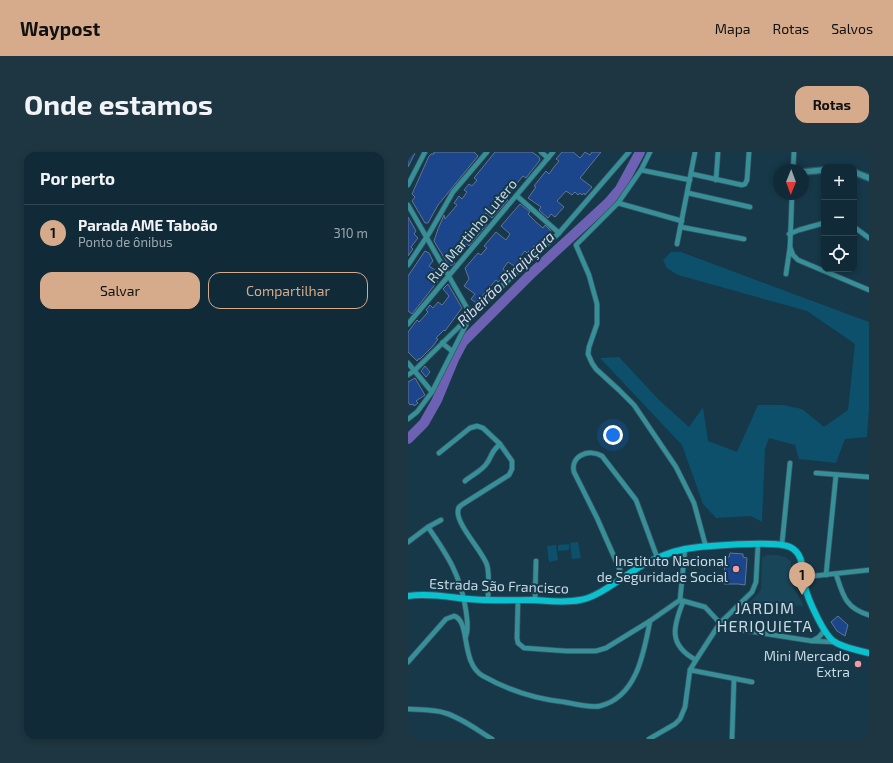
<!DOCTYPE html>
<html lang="pt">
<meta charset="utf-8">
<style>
:root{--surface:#102a37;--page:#1e3642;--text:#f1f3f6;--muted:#9ca7ad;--line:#304652;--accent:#d6ab8b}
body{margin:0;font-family:"Exo 2",sans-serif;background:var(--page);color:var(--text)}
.controls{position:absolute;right:12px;top:12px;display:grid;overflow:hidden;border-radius:8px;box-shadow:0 2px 6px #0003}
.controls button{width:36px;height:36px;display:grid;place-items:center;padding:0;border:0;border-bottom:1px solid var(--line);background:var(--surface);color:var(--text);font:20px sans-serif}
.compass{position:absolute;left:365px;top:12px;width:36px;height:36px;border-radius:50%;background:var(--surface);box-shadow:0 2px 6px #0003;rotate:181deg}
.you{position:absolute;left:205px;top:283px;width:14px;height:14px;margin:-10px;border:3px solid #fff;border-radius:50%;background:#1a73e8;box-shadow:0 0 0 6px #1a73e833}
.badge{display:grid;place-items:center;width:26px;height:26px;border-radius:50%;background:var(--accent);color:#111;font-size:13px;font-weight:700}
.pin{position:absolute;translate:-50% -33px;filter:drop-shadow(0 1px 2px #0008)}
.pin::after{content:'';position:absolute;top:21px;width:14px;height:12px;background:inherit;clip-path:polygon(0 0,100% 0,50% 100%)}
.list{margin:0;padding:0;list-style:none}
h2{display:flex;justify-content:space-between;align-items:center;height:52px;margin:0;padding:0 16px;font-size:17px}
h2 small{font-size:13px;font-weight:400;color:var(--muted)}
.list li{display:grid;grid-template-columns:26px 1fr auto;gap:12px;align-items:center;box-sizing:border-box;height:56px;padding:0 16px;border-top:1px solid var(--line)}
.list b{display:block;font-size:15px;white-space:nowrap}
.list p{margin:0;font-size:13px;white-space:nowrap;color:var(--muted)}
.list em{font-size:13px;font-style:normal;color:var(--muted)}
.actions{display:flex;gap:8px;padding:12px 16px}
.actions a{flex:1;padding:9px 0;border:1px solid var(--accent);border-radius:12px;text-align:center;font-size:14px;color:var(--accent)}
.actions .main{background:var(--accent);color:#111}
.icon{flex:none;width:22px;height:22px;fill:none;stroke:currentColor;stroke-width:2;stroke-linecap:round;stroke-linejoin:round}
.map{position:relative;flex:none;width:461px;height:587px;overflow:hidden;border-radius:12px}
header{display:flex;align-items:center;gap:24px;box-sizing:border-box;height:56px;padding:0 20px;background:var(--accent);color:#111}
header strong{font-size:19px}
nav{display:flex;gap:22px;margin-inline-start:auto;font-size:14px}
.intro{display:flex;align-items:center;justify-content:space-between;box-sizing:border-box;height:96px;padding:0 24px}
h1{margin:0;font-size:28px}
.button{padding:10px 18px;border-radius:12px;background:var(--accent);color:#111;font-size:14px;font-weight:700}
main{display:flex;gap:24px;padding:0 24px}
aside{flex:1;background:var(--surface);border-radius:12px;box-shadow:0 2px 6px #0003}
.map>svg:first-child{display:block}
.built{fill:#194559}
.green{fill:#0c506b}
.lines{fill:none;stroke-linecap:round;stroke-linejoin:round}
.river{stroke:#6d61b3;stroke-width:10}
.building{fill:#1c468b;stroke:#637491}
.minor-casing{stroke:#365565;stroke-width:6}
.tertiary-casing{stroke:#365565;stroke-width:8}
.secondary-casing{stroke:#365565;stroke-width:8}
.minor{stroke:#378f97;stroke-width:4.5}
.tertiary{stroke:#378f97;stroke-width:5.5}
.secondary{stroke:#08c3cf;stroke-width:6}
.poi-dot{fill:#f49aa3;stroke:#163849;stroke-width:1.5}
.labels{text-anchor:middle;stroke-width:4;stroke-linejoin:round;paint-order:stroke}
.street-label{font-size:14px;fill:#c7d9e3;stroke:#163849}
.poi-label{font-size:14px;fill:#c7d9e3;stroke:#163849;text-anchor:end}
.water-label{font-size:15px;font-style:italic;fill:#d9d8ee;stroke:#163849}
.quarter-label{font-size:16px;letter-spacing:1px;fill:#c7d9e3;stroke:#163849}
</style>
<header>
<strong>Waypost</strong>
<nav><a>Mapa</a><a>Rotas</a><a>Salvos</a></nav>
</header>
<div class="intro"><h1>Onde estamos</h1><a class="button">Rotas</a></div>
<main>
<aside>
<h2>Por perto<small></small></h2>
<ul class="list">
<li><span class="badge">1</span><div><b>Parada AME Taboão</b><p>Ponto de ônibus</p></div><em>310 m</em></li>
</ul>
<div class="actions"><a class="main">Salvar</a><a>Compartilhar</a></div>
</aside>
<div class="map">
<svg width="461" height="587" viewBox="0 0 461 587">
<rect width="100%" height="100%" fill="#163849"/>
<polygon class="built" points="359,403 370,403 377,405 383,409 384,433 396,454 340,452 353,438 354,405"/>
<g class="green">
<polygon points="263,100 273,100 461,170 461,258 459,285 437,287 428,311 391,307 387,293 361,286 357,297 354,370 343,364 308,366 295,352 274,293 192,206 211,205 251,248 281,275 295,255 300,289 329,300 350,253 375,253 394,257 416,275 440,258 447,192 399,159 270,123 259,116 255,108"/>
<polygon points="170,390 173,406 164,407 162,391"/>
<polygon points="161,392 161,398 150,399 150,393"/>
<polygon points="148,393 150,408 141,410 139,394"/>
</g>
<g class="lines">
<polyline class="river" points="0,287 16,271 29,248 46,207 55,190 124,121 200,51 212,37 232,0"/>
</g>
<g class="building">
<polygon points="0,0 7,1 0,15"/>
<polygon points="26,0 66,0 70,4 30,53 20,71 17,71 4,49 7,45 4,42 21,4 23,2 26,2"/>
<polygon points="87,0 124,0 131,5 132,8 118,26 115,24 97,46 100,48 84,66 78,61 72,67 79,72 61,94 59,92 51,101 41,105 47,111 44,113 41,114 26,89 30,77 36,63 37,67 49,53 46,51 51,44 54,47 59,40 56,38 61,32 64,34 69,28 66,26"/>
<polygon points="154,0 165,0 172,6 177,0 182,3 184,0 193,0 172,26 184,35 177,43 176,41 174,43 172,41 170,43 167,40 164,43 158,39 149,49 156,55 147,65 143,62 140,66 131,58 133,55 120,46 128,35 126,34 138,19 141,22 146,15 151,9 148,7"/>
<polygon points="112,52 122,60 120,62 128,70 135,76 137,73 143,79 143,82 136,90 134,89 131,92 130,91 128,92 119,101 117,99 111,106 114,109 108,115 100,110 95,117 100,121 90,130 88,128 68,151 63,147 67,142 56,134 61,127 57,116 70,101 73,103 76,99 79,96 76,94 88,80 98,88 102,82 93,74"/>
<polygon points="0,65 8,79 6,82 10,86 3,95 5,97 0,104"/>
<polygon points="17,99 21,101 25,109 21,114 30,120 31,119 33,125 4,162 0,159 0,124"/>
<polygon points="40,132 54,156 37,179 36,178 28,186 30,187 25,194 12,207 10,207 9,209 0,200 0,180 9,168 11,170 20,160 18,158 22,153 25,156 30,150 34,153 35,152 41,144 35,137"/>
<polygon points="17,214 22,220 18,225 13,219"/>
<polygon points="7,226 17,243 8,249 10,251 6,254 5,252 2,253 0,250 0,230"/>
<polygon points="322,401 335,402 335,405 339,406 337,433 330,432 316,432 317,404 321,405"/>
<polygon points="430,464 440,473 437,484 429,479 423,470"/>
</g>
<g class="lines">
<g class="minor-casing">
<g id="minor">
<polyline points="133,0 140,6"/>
<polyline points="242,0 233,18 210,51 168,93 181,123 189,152 189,172 181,195 180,202 184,211 188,217 211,238 226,253 268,315 286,351 298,395"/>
<polyline points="233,18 282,28"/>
<polyline points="385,18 386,0"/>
<polyline points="284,22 334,33 337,32 339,28 341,0"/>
<polyline points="308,28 310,0"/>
<polyline points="0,33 17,0"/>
<polyline points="280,41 342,55"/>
<polyline points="109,44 151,81"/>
<polyline points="210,51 274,69"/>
<polyline points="0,53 63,163 24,240 9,260 0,267"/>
<polyline points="273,75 336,87"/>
<polyline points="446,75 461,86"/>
<polyline points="381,82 391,78 416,71"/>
<polyline points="269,92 287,0"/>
<polyline points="382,95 385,103 390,108 461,138"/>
<polyline points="0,113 22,80 45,40 79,0"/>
<polyline points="378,122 382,95 384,42"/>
<polyline points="0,172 145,0"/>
<polyline points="34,191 44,199"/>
<polyline points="0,211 24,240"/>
<polyline points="0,223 6,219 63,163 151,81 221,0"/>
<path d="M 31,301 L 62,276 L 69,274 L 75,276 L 92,292 L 104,309 L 104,317 L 101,323 L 55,352 C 52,354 50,355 50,359 C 48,372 75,400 79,413 C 82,424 80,437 80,448"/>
<polyline points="408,321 461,325"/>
<path d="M 57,329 C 64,323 75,318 79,311 C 85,302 82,301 92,292"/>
<path d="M 20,375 C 40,404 53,424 58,459 C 59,468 61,475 58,484"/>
<polyline points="0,390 20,375 33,368"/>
<polyline points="374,392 382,311"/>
<path d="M 428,422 C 435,443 437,456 461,463"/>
<polyline points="418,423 428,323"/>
<path d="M 215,425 L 189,366 L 166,320 C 162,304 181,296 194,304 L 228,348 L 249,405"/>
<polyline points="396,425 461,418"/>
<polyline points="110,448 109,486 110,491 116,496 158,499 188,499 198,496 242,469 272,448 277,397"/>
<polyline points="127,448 128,409"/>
<polyline points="272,448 297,455 312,471 321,476 404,489 426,490"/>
<path d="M 275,450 C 265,475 260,493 288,508"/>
<polyline points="404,489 411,485 416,479"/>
<path d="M 0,510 L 38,467 L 46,464 C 63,469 52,511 75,524 C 100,538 128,547 156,550 C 166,552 184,556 192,554 C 229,545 236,500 242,469"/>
<polyline points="282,518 344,530"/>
<path d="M 0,557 C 12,558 25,557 37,561 C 54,566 69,578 84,587"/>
<polyline points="241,587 267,572 272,567 277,555 282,518 288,508 312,471 344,440 348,430 350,392"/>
<polyline points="324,587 326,527"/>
</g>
</g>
<g class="tertiary-casing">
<g id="tertiary">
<polyline points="395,20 416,18"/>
<polyline points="446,20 461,26"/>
</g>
</g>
<g class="secondary-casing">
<path id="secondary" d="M 0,444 C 20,441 40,445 60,447 C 82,449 104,448 126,448 C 141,449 157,451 172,448 C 190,446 218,422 235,413 C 248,406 262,400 277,397 C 295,394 367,388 382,395 C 398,403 393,421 397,435 C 400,447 416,484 427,490 C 434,495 452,499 461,501"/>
</g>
<use href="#minor" class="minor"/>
<use href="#tertiary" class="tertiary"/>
<use href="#secondary" class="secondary"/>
</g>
<g class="poi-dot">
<circle cx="328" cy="417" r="4"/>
<circle cx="450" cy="512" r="4"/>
</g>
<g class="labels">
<g class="street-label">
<text transform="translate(64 79) rotate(-50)" y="5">Rua Martinho Lutero</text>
<text transform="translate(91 434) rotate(2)" y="5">Estrada São Francisco</text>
</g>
<g class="poi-label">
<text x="320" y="414">Instituto Nacional<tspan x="320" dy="16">de Seguridade Social</tspan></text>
<text x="442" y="509">Mini Mercado<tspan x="442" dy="16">Extra</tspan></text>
</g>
<g class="water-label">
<text transform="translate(98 127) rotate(-44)" y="5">Ribeirão Pirajuçara</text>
</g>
<g class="quarter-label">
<text x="357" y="462">JARDIM<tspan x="357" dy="18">HERIQUIETA</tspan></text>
</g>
</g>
</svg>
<div class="controls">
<button>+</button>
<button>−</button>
<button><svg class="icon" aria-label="locate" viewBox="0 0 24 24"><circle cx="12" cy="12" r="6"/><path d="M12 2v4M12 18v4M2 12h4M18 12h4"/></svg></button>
</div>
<svg class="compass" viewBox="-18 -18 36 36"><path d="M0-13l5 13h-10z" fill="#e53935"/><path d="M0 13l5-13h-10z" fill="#9ca7ad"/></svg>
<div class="you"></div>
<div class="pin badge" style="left:394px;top:443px">1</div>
</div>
</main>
